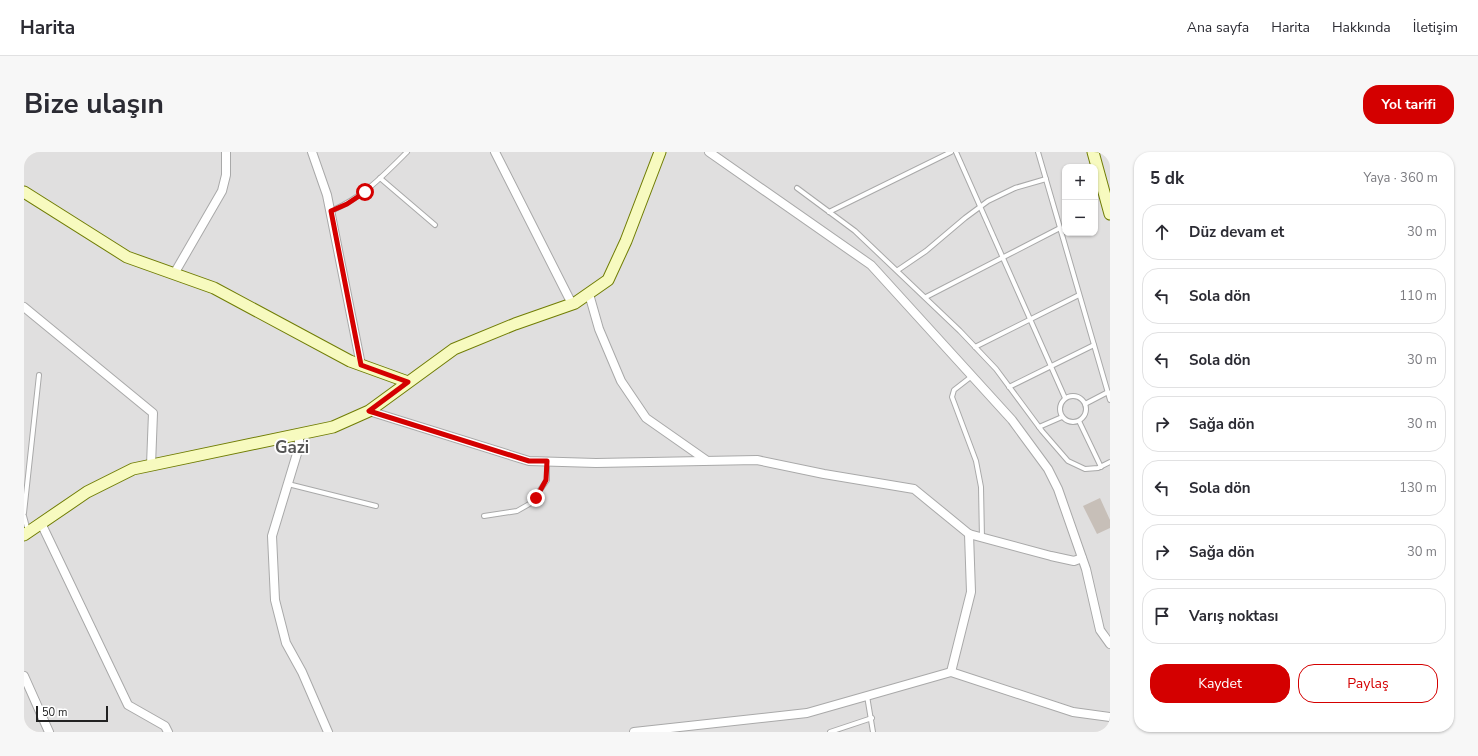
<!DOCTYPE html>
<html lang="tr">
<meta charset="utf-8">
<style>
:root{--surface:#fff;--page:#f7f7f7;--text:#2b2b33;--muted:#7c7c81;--line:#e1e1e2;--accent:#d40000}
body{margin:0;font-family:"Nunito Sans",sans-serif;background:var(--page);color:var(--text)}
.controls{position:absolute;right:12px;top:12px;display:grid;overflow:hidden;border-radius:8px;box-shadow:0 1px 3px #0004}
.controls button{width:36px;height:36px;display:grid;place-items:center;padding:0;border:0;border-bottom:1px solid var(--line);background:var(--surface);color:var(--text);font:20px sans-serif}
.scale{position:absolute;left:12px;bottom:10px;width:72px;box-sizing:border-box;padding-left:4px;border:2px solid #222;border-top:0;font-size:11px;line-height:14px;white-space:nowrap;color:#222;-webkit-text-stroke:3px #fff;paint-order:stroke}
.stop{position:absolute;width:12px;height:12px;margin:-9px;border:3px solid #d40000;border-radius:50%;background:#fff}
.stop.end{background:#d40000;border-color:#fff;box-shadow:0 1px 4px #0008}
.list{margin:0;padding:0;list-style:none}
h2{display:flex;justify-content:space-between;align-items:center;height:52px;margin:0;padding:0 16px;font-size:17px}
h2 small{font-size:13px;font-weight:400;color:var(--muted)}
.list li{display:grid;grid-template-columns:26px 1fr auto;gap:12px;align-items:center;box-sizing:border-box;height:56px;margin:0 8px 8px;padding:0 8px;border:1px solid var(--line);border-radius:16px}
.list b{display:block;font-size:15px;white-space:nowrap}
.list em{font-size:13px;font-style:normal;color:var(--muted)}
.actions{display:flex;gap:8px;padding:12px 16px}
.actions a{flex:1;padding:9px 0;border:1px solid var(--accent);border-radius:16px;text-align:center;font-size:14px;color:var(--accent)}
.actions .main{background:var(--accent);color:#fff}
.icon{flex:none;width:22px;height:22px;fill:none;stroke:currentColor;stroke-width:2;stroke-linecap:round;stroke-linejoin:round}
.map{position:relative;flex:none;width:1086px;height:580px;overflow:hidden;border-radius:16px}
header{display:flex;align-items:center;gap:24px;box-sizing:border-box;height:56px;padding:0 20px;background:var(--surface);border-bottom:1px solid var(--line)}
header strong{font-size:19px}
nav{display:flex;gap:22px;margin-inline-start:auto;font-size:14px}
.intro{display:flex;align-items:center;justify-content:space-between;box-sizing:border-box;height:96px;padding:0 24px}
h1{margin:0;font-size:28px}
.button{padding:10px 18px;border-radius:16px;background:var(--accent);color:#fff;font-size:14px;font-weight:700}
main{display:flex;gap:24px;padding:0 24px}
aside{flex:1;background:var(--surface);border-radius:16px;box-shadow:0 1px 3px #0004}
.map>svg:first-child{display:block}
.residential{fill:#e0dfdf;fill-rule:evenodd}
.building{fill:#c7bfb8}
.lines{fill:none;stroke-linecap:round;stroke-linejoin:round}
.lane-casing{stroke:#a9a9a9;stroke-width:6}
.street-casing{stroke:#a9a9a9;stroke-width:10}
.secondary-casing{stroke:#707d05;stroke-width:13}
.lane{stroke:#fff;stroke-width:4}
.street{stroke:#fff;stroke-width:8}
.secondary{stroke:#f7fabf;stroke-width:11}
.route{stroke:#d40000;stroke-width:5}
.labels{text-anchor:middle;stroke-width:3.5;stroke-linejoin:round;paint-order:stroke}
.district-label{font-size:17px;font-weight:bold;fill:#555;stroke:#fff}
</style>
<header>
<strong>Harita</strong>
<nav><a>Ana sayfa</a><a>Harita</a><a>Hakkında</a><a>İletişim</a></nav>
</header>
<div class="intro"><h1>Bize ulaşın</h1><a class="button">Yol tarifi</a></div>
<main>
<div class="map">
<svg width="1086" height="580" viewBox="0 0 1086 580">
<rect width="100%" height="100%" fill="#f2efe9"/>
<path class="residential" d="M 0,0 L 1086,0 L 1086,571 L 1078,580 L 0,580 ZM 1041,15 L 1071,15 L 1071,81 L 1041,81 Z"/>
<polygon class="building" points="1076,346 1086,368 1086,376 1073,382 1059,354"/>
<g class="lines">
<g class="lane-casing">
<g id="lane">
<polyline points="932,0 1041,246"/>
<polyline points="1014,0 1086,248"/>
<polyline points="356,26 411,73"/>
<polyline points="773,36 831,79 936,179 972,217 1018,279 1044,309 1061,317 1074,316 1086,310"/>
<path d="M 307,59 C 339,45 358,25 383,0"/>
<polyline points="805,60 927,0"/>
<polyline points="874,118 902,99 941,66 964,49 991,36 1022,27"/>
<polyline points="902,145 1036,76"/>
<polyline points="951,195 1055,143"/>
<polyline points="948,224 930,238 928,245 952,309 957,335 958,387"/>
<polyline points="985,235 1070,193"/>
<circle cx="1049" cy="257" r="13"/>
<polyline points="1061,252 1084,240"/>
<polyline points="1055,269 1077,315"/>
<polyline points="1015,275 1038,265"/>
<polyline points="264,332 352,354"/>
<polyline points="0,361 15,223"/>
<polyline points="0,364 4,379"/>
<polyline points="460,364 493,359 507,351 523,328 523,310"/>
<polyline points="843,544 849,580"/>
<polyline points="806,580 848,566"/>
</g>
</g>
<g class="street-casing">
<g id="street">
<polyline points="288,0 303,43 337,213"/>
<polyline points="471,0 548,152"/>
<polyline points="685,0 847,113 988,268 1024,317 1034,337 1062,417 1076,478 1086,492"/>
<polyline points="150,122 198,39 202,23 202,0"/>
<polyline points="565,142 575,177 597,229 622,266 682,308"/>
<polyline points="0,155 129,261 127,313"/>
<polyline points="345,259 505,309 572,311 733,308 800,322 890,337 945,382 1027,404 1050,409 1058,406"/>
<polyline points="275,283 275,295 248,384 251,448 262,491 278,520 304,580"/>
<polyline points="17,371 104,553 141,574 144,580"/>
<polyline points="927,520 947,440 945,382"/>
<polyline points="0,524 25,580"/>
<polyline points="610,580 783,561 927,520 1049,560 1086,565"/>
</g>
</g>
<g class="secondary-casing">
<g id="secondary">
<polyline points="1069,0 1086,62"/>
<polyline points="0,40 103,105 190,136 326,209 384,230"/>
<polyline points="0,383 63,340 109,317 309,275 345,259 430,197 491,172 551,151 584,128 602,89 636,0"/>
</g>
</g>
<use href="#lane" class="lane"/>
<use href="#street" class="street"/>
<use href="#secondary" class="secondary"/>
</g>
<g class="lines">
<polyline class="route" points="341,40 323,52 307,59 337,213 384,230 345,259 505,309 523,309 522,328 512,346"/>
</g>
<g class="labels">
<g class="district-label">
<text x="268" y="301">Gazi</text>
</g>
</g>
</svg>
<div class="controls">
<button>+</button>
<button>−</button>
</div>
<div class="scale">50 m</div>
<div class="stop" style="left:341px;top:40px"></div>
<div class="stop end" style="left:512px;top:346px"></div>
</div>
<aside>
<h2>5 dk<small>Yaya · 360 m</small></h2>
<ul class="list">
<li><svg class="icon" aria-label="ahead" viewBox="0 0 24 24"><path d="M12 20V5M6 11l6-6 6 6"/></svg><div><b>Düz devam et</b></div><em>30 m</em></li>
<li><svg class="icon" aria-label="left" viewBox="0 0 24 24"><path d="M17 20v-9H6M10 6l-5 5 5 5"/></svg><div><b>Sola dön</b></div><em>110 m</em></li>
<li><svg class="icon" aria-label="left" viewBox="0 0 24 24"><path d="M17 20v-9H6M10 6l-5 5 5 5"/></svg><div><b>Sola dön</b></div><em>30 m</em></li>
<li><svg class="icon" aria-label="right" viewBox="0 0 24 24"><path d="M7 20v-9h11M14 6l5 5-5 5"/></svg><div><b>Sağa dön</b></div><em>30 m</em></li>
<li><svg class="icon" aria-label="left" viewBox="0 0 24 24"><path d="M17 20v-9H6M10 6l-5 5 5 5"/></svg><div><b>Sola dön</b></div><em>130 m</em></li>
<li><svg class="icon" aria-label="right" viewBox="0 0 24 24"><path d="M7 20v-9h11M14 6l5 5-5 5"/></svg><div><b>Sağa dön</b></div><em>30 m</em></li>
<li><svg class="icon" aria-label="arrive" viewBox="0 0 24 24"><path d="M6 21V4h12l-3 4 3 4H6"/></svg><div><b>Varış noktası</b></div></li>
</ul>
<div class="actions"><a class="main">Kaydet</a><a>Paylaş</a></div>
</aside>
</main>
